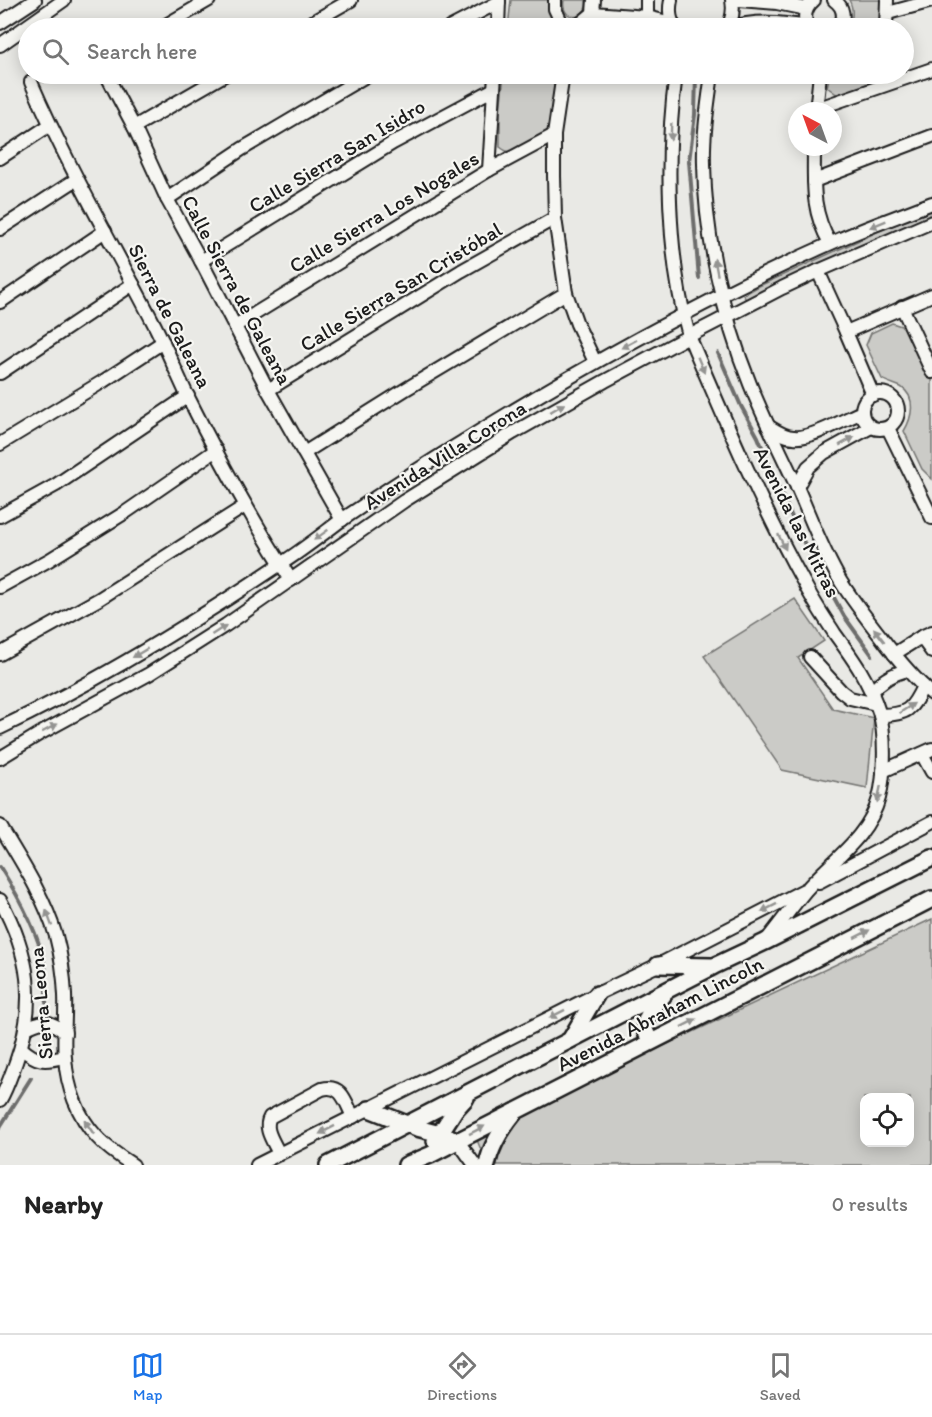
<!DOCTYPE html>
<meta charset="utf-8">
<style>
:root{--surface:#fff;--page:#f2f2f2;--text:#222;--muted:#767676;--line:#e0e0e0;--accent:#1a73e8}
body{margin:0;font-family:Itim,sans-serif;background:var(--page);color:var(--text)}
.controls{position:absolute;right:18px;bottom:18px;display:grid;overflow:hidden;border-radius:12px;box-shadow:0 3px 15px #0003}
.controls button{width:54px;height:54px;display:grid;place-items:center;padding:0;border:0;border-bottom:2px solid var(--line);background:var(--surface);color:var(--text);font:30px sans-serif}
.compass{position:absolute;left:788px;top:102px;width:54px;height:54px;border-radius:50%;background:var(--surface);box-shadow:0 3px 15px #0003;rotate:319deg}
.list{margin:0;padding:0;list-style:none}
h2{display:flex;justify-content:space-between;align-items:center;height:78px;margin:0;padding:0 24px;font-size:26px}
h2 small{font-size:20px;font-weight:400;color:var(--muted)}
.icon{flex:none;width:33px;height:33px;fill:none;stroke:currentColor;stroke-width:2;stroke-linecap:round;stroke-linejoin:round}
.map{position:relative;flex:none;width:932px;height:1165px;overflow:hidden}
.search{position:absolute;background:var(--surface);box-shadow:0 3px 15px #0003;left:18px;right:18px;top:18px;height:66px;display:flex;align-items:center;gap:15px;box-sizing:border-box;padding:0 21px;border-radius:33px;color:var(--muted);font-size:22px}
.sheet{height:168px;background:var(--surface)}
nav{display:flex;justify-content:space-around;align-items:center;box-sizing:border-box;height:84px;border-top:2px solid var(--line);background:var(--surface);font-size:16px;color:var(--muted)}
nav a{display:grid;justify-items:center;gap:3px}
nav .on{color:var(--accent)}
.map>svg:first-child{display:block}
.green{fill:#cbcbc7;stroke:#747472;stroke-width:1.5;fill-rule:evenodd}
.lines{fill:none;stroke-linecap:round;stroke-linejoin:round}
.stream{stroke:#6d6d6c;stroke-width:4}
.minor-casing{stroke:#1c1c1c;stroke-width:16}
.major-casing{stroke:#1c1c1c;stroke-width:20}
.minor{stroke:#f6f6f2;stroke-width:12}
.major{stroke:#f6f6f2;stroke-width:15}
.oneway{fill:#949492}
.labels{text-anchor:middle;stroke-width:4.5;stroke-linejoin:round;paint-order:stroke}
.street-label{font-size:21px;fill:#1c1c1c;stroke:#f6f6f2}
</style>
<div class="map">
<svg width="932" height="1165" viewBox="0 0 932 1165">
<rect width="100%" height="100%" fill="#e9e9e5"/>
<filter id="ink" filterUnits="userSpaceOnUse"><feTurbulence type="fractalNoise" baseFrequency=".0167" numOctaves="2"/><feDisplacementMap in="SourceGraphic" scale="12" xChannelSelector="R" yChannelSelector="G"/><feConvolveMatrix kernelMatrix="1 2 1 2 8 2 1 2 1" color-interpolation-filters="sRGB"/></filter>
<g filter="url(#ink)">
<g class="green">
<polygon points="511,0 550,0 558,28 508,28"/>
<path d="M 564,0 L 586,0 C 589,22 560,22 564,0 Z"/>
<path d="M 849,0 L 884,0 L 882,28 L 848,28 C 853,20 854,9 849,0 Z"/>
<path d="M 504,74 L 557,74 L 551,129 C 545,135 522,150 514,152 C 508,153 504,150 500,147 L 500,112 Z"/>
<polygon points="830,74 875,74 873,81 839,96 827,87"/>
<polygon points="932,210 932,220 747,301 743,295 759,286 877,232"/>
<path d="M 892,323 L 904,327 L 910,332 L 932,380 L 932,479 L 922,469 L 904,431 C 912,418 917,397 901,387 C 895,384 888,383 882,379 L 866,345 L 871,333 Z"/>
<polygon points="795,599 824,641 798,658 833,709 874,718 867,788 782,770 704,656"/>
<path d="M 932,919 L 932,1165 L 487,1165 L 475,1135 ZM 864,1098 L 910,1098 L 910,1142 L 864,1142 Z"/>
</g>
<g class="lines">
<g class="stream">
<polyline points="696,74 695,115 689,161 699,278"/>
<polyline points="718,353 741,406 758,437 779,489 802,539 844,616 872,655"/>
<path d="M 0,867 C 19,897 38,931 45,966 C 47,978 46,991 46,1003"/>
<polyline points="0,1127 31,1078"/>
</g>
<g class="minor-casing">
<g id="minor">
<polyline points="555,0 555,9 564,28"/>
<path d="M 671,0 C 669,10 669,19 675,27"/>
<polyline points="739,0 777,3 806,9"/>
<path d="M 834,0 C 844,7 845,18 839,28"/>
<polyline points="593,13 594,0"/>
<polyline points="888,13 932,1"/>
<polyline points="647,17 647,0"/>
<polyline points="0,23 35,0"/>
<polyline points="161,28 209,0"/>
<polyline points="302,28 351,0"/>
<polyline points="449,28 499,2"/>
<polyline points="498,28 499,0"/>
<polyline points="575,28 593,13 647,17 672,23"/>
<path d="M 727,28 C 733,19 734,11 732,0"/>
<path d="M 728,28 C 755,20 780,22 808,27"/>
<path d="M 809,28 C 802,18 805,8 814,0"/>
<polyline points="886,28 887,0"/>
<polyline points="0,45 64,0"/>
<polyline points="106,74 134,127 167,199 201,261 268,390 342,520"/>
<polyline points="563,74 554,135 554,176 555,218 566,293 577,324 595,362"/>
<path d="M 676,74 C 665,155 667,256 689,336 C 725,420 760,503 804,583 C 813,601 824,617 835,634 C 854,660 869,681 879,712 C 886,734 885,776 879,798 C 868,838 832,860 806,890 C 793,906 780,923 767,940"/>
<path d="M 712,74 C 708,103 703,134 704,164 C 705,236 723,317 750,384 C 764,419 781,453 797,487 C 811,519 823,552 841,582 C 853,601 867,619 881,637 C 896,657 912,677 932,694"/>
<path d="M 31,82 C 67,165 112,243 153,322 C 166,347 176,372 188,397 C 219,459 253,521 291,580"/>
<polyline points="816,109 932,69"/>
<polyline points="816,111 820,74"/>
<polyline points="134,127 226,74"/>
<path d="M 814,147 C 814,183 811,211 830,243"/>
<polyline points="0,158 50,125"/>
<polyline points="489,170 495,74"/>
<polyline points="814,181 932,136"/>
<polyline points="167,199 242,149 369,74"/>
<polyline points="0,229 77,179"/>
<polyline points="201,261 393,143 494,89"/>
<polyline points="818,271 846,332 873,395"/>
<polyline points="0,302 105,231"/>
<polyline points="902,307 932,372"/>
<polyline points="235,326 489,170 554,135"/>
<polyline points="846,332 932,295"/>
<polyline points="0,373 133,284"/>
<polyline points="268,390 461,271 555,218"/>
<circle cx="880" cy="411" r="18"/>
<path d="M 768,426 C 776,431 784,437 794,437 C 811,439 845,419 862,412"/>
<polyline points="888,428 932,518"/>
<polyline points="0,444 102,382 163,342"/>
<polyline points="304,453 406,389 566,293"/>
<polyline points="797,487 808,467 824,453 871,427"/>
<polyline points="0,516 56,485 188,396"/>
<polyline points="0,587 49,560 126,512 216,450"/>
<polyline points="921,637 932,652"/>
<polyline points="0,654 99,599 245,506"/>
<polyline points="894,654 921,637 932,632"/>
<polyline points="810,657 841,691 850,698 876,704"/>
<path d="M 872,692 C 881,680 892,674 907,670"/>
<path d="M 880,715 C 907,715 912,710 923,686"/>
<path d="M 0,728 C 96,683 191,624 279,565 C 300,552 320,536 340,521 C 380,494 421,467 462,442 C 579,369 701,301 827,245 C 861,229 897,217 932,203"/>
<polyline points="922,754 932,772"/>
<polyline points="0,758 41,733 149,674 226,625 404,501 513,433 605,381 689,336 782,288 818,271 932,222"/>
<polyline points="883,771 932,749"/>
<path d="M 0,826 C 21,861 44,896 56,936 C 61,955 64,975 65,995 C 66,1016 63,1038 65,1058 C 67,1086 77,1116 97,1137 C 108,1149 120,1157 133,1165"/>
<polyline points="819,882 932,822"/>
<path d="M 0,900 C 30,954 37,1003 16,1062 C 11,1075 7,1088 0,1100"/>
<path d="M 25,1029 C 42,1019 51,1020 65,1033"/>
<path d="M 21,1048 C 37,1062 44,1062 64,1057"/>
<polyline points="457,1140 475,1165"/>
<path d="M 279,1154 C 274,1142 263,1129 270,1117 L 322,1089 C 342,1083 346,1103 353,1117"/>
<polyline points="257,1165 597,994 658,965 804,890"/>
</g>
</g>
<g class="major-casing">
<g id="major">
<polyline points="658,965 711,966"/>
<polyline points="570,1040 597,994"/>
<path d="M 652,1041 C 636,1026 651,1009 663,996"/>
<polyline points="369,1109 417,1128 444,1135 457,1140"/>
<polyline points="435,1141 455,1110 466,1098"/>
<polyline points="328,1165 714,966 765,942 932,858"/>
<polyline points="406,1165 430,1155 932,899"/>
<path d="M 487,1165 C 491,1145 502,1128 515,1112"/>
</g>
</g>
<use href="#minor" class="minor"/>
<use href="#major" class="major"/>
</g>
<defs><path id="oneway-solid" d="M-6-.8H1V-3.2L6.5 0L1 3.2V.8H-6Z" transform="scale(1.5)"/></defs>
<g class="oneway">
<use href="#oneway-solid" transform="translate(671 132) rotate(92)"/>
<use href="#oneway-solid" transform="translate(878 224) rotate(158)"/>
<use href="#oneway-solid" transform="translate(716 267) rotate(-101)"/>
<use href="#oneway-solid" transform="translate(629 344) rotate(152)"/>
<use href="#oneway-solid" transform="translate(701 365) rotate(67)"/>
<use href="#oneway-solid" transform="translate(557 408) rotate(-30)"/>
<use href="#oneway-solid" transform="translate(847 441) rotate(-29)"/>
<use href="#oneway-solid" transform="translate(321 535) rotate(144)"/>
<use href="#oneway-solid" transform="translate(782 542) rotate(64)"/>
<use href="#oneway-solid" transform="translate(219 630) rotate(-33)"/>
<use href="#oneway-solid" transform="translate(879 635) rotate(-128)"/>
<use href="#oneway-solid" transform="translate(140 653) rotate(149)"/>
<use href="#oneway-solid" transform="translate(907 708) rotate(-33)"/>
<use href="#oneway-solid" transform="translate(50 728) rotate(-28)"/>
<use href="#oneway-solid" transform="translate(879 794) rotate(102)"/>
<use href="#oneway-solid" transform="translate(769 908) rotate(153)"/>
<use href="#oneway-solid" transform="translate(49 918) rotate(-110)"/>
<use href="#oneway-solid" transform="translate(862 934) rotate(-27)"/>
<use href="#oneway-solid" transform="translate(557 1014) rotate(153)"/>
<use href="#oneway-solid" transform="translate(689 1023) rotate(-27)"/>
<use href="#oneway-solid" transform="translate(89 1127) rotate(-124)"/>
<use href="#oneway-solid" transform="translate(327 1130) rotate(153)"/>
<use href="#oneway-solid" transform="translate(477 1130) rotate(-27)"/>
</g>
</g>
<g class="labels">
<g class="street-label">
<text transform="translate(337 156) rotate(-31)" y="7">Calle Sierra San Isidro</text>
<text transform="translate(384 212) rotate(-31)" y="7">Calle Sierra Los Nogales</text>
<text transform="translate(401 287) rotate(-31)" y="7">Calle Sierra San Cristóbal</text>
<text transform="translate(237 290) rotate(62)" y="7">Calle Sierra de Galeana</text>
<text transform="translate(170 316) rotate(63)" y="7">Sierra de Galeana</text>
<text transform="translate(445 455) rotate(-32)" y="7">Avenida Villa Corona</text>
<text transform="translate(797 522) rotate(63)" y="7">Avenida las Mitras</text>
<text transform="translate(41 1003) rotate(-95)" y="7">Sierra Leona</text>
<text transform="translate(660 1014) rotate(-27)" y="7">Avenida Abraham Lincoln</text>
</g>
</g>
</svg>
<div class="controls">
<button><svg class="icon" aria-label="locate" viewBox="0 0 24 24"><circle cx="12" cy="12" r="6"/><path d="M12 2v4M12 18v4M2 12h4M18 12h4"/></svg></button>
</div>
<svg class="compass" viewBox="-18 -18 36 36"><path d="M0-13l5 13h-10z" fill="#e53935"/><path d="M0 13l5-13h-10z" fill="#767676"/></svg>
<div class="search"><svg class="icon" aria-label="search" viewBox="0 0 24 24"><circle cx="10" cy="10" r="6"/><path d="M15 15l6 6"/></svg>Search here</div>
</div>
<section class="sheet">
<h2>Nearby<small>0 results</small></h2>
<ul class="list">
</ul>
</section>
<nav>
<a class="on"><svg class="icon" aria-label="map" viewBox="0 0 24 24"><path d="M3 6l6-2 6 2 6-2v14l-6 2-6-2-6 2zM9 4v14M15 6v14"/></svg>Map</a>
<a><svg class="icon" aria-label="directions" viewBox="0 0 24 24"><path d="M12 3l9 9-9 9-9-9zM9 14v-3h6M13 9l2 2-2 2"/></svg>Directions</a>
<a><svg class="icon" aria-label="saved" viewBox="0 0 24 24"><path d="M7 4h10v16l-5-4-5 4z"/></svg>Saved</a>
</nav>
